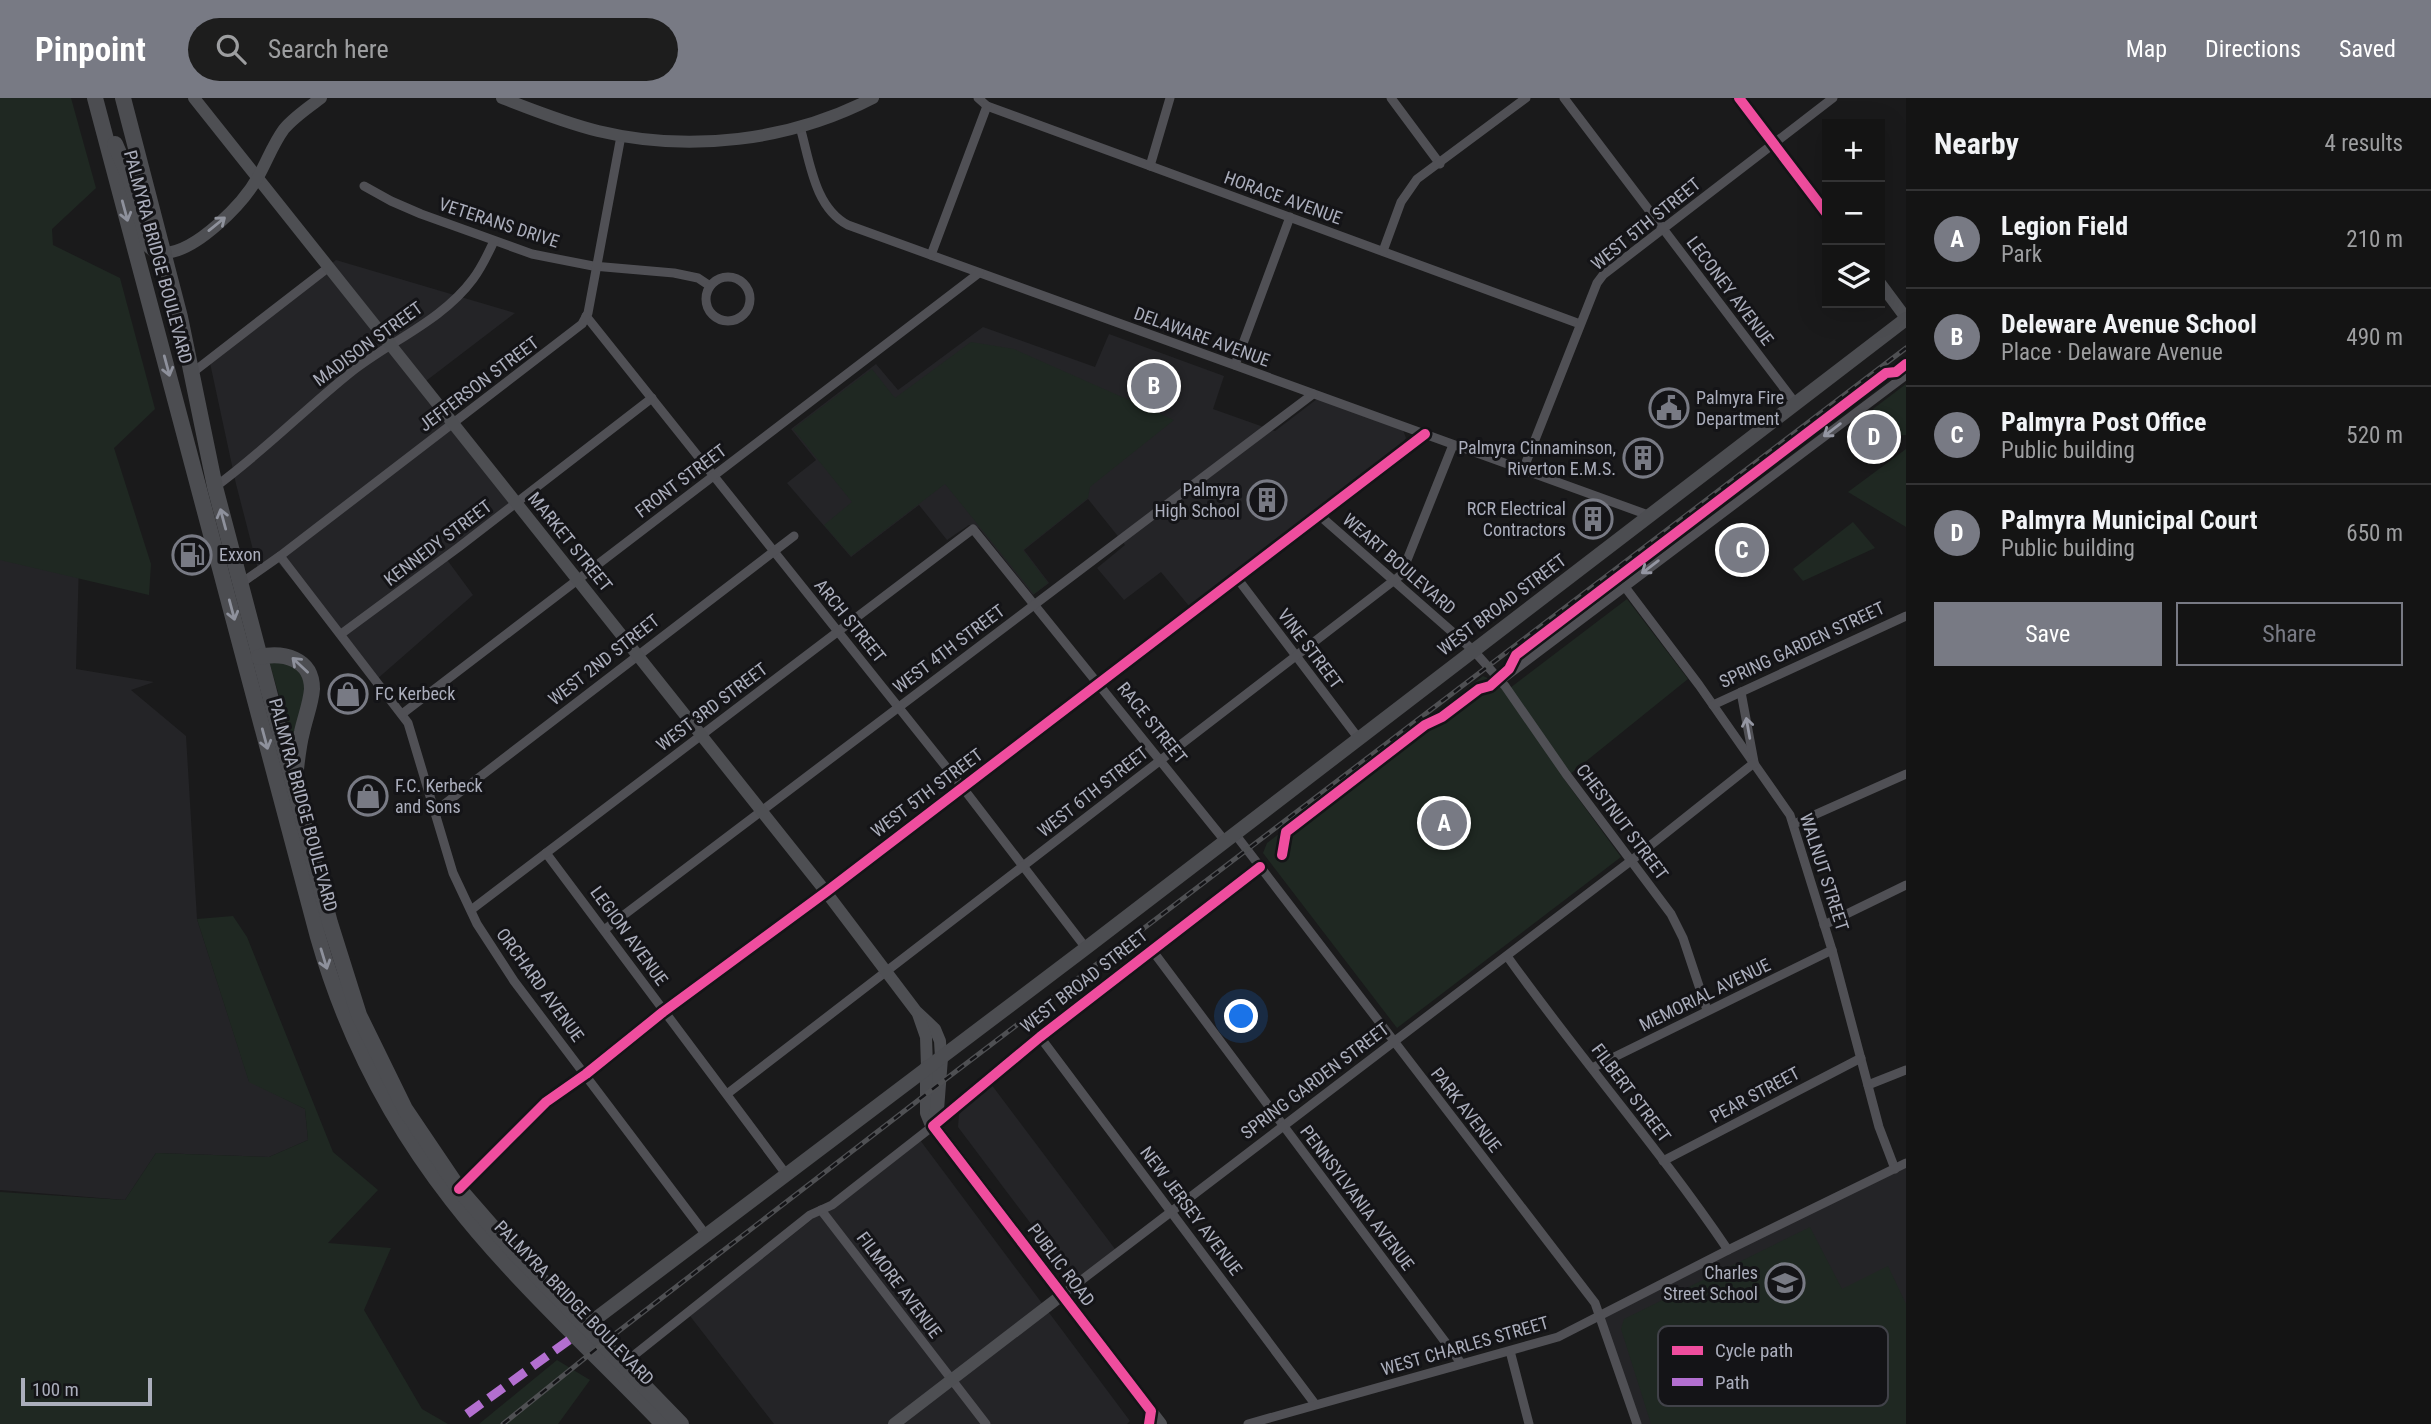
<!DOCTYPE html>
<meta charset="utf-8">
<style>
:root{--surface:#141414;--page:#1d1d1d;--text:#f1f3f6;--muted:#9d9ea0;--line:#333334;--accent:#787a84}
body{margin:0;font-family:"Roboto Condensed",sans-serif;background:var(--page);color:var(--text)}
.controls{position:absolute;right:21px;top:21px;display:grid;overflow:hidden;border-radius:0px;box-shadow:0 7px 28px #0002}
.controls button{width:63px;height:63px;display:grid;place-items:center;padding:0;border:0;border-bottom:2px solid var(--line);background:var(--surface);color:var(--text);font:35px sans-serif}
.scale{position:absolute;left:21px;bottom:18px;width:131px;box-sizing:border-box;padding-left:7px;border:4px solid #abaebc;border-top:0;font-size:19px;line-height:24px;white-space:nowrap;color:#abaebc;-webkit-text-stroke:5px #141417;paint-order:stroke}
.you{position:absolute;left:1242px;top:919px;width:24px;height:24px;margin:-18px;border:5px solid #fff;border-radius:50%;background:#1a73e8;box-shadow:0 0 0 10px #1a73e833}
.badge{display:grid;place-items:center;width:46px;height:46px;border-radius:50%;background:var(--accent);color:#fff;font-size:23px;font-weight:700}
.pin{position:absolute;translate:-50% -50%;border:4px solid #fff;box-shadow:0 2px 7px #0006}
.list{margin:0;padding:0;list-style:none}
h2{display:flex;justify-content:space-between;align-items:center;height:91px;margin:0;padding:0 28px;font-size:30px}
h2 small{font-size:23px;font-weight:400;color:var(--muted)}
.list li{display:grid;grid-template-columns:46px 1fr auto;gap:21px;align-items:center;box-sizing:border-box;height:98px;padding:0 28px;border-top:2px solid var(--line)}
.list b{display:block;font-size:26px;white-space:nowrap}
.list p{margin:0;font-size:23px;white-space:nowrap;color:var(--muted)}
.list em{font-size:23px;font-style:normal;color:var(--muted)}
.actions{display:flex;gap:14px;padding:21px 28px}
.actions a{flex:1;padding:16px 0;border:2px solid var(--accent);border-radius:0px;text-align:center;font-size:24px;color:var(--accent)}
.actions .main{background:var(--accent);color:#fff}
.icon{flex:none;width:38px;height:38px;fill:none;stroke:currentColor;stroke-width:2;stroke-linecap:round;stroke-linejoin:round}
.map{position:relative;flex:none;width:1906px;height:1326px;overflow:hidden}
header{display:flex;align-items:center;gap:42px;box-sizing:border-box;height:98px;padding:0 35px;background:var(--accent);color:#fff}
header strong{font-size:33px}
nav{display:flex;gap:38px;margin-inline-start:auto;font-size:24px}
.search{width:490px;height:63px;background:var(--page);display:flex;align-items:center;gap:18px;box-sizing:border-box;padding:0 24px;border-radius:38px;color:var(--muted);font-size:26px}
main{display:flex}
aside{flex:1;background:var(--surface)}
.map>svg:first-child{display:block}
.built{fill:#242427}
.green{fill:#1f2822}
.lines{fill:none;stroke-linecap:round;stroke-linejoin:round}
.street{stroke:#505055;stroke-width:9}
.secondary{stroke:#4e4f53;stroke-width:12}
.primary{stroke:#4c4d51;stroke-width:14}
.highway{stroke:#4c4d51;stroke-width:16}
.rail-casing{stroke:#4f5053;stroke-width:5}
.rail{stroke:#141417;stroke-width:2.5;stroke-dasharray:8;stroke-linecap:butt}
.quiet{stroke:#b36fd0;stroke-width:9;stroke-dasharray:18 9;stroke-linecap:butt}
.cycleway-casing{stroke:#141417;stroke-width:15}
.cycleway{stroke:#ef4d9e;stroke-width:10}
.oneway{stroke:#8e919c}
.oneway2{stroke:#8f929c}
.oneway3{stroke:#9496a2}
.labels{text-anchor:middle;stroke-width:6;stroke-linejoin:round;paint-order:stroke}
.street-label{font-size:18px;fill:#abaebc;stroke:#141417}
.poi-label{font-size:18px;fill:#abaebc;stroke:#141417;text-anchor:start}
.key{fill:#141417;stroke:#414249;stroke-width:2}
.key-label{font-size:19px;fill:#abaebc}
</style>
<header>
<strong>Pinpoint</strong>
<div class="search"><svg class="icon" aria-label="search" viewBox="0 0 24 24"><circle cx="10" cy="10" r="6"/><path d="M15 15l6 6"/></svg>Search here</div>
<nav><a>Map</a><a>Directions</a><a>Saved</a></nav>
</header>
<main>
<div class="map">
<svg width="1906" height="1326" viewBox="0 0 1906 1326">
<rect width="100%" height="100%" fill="#1a1a1b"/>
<g class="built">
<polygon points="336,162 515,215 422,286 516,405 445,459 473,497 376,582 276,462 259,475 236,386 210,265"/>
<polygon points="983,229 1095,269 1109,236 1224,278 1213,311 1275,333 1317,301 1403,332 1406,340 1401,347 1189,508 1161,474 1124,502 1097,470 1125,447 1088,401 1024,452 1049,485 1033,497 979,430 969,427 947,442 919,407 851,459 787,385 816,362 791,331 876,266 898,292"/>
<polygon points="0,424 79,464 76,571 154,584 131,592 186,638 197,821 249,983 305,1011 308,1042 269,1059 156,1055 125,1102 0,1092"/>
<polygon points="988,982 1118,1155 1077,1187 958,1029 960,1004"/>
<polygon points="917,1038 1130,1323 1127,1326 774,1326 690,1218"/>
<polygon points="1906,1065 1906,1326 1637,1326 1601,1219"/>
</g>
<g class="green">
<polygon points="0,0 71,0 96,90 52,131 53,147 120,180 155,311 114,350 151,466 149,497 0,462"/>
<polygon points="971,244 1014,251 1174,322 1090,389 1088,400 1023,452 1048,485 1034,496 945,386 851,458 824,427 852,404 793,331 872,271 895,300"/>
<polygon points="1906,286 1906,337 1892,338 1873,311"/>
<polygon points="1906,351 1906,429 1848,394"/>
<polygon points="1853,424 1875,450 1803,483 1793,471"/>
<polygon points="1627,501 1688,581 1564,681 1621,759 1397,930 1263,755 1267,745 1483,578 1510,590"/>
<path d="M 269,563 C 324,567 303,606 292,642 Z"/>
<polygon points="233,818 247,839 333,1054 378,1092 328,1145 391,1150 364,1212 422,1311 448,1326 0,1326 0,1094 125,1102 156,1055 269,1059 308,1042 305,1011 249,984 197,821"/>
<polygon points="1810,1129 1842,1191 1888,1168 1906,1206 1906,1326 1651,1326 1621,1231 1624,1221"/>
<polygon points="557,1262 590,1282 558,1326 479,1326"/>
</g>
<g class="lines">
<g class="street">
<polyline points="978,0 987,8 1580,226"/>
<polyline points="1391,0 1440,66"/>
<polyline points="1564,0 1796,306"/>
<path d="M 800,29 C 810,63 814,109 848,127 L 1651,418"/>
<polyline points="1150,68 1170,0"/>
<polyline points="364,88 391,103 421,116 532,156 593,168 674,175 698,180 710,188"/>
<polyline points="1383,153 1401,104 1417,81 1526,0"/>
<polyline points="931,157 987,8"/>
<circle cx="728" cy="201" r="22"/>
<polyline points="586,218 963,690 1086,850"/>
<polyline points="1235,267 1290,119"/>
<polyline points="192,275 329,169"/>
<polyline points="1523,372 1597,185 1603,177 1833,0"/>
<path d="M 215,389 C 263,354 304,312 350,275 C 390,243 442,223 473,181 C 482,169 488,156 494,143"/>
<polyline points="1319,417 1474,553 1505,588 1566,676 1671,816 1683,840 1707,912"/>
<polyline points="280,458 408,625 453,775 477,826 514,883 706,1137"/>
<polyline points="1237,480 1359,641"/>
<polyline points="240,486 280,458 582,226 588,215 621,38"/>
<polyline points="1625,489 1699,587 1790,717 1832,852 1879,1029 1895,1071"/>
<polyline points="341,536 459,449 652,300"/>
<polyline points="1500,583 1906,277"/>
<polyline points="1741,594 1754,664"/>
<polyline points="1713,607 1906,518"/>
<polyline points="402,616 979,175"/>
<polyline points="434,714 794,438"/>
<polyline points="1794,726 1906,676"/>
<polyline points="1235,736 1595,1205 1637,1326"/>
<polyline points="546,755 786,1076"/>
<polyline points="471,812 973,431 1225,743"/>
<polyline points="1824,827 1906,787"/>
<polyline points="604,832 1313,296"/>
<polyline points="1152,852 1461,1265"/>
<path d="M 1507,858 C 1578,958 1659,1050 1728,1152"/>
<polyline points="1040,939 1315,1306"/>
<polyline points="1592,970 1832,852"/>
<polyline points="1868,987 1906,972"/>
<polyline points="727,996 1401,477 1453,347"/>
<polyline points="1663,1063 1861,960"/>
<polyline points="459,1091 546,1004 586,976 663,914 826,794 1425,336"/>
<polyline points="821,1112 986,1326"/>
<polyline points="1062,1197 1632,762 1754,665"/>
<polyline points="1510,1253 1529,1326"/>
<polyline points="623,1266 810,1117 832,1107 933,1028 1040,939 1260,769"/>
<polyline points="1248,1326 1558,1239 1728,1152 1906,1065"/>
</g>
<g class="secondary">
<polyline points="194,0 826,794 916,913 935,931 940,943 941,960"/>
<path d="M 502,0 C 533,12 565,25 598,33 C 689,55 790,43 873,0"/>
<polyline points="1739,0 1827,116"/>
<path d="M 164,155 C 196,154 243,106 258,79 C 267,63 273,46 284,31 C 294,19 309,9 321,0"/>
<polyline points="1880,185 1906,220"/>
<polyline points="918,916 926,939 927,969"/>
<polyline points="1151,1313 1161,1326"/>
<polyline points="894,1326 1062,1197"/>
</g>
<g class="primary">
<polyline points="927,969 927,1015 931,1025 1151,1313 1149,1326"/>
<polyline points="933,1027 937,1012 941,960"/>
<polyline points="586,1228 1086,850 1906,221"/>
</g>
<g class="highway">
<path d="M 95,0 L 318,839 C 345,934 391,1024 452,1102 C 514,1182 593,1253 663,1326"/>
<polyline points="123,0 180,219 215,389 330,825 359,917 405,1011 459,1091 515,1155 681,1326"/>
<polyline points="115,46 131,83 149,147 156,153 164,155"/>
<path d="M 259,559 C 283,554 312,560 312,591 C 311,605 305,620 302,634 C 298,649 297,664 295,679"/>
</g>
<g class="rail-casing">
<polyline id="rail" points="503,1326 611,1239 938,987 1906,250"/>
</g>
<use href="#rail" class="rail"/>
<polyline class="quiet" points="467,1316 576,1237"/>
<g class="cycleway-casing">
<g id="cycleway">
<polyline points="1739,0 1827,116"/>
<polyline points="1282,757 1286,734 1425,627 1442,619 1479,591 1490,588 1509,571 1516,557 1886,275 1896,274 1906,266"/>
<polyline points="459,1091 546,1004 586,976 663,914 826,794 1425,336"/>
<polyline points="1149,1326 1151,1313 933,1028 1040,939 1260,769"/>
</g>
</g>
<use href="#cycleway" class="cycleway"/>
</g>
<defs><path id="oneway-shaft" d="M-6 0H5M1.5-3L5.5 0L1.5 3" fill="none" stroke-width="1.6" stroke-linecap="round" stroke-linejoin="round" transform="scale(1.75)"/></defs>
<g class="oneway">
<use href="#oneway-shaft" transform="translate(125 113) rotate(75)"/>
<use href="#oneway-shaft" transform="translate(167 268) rotate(75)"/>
<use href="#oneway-shaft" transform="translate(223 421) rotate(-105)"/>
<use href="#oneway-shaft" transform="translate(232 512) rotate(75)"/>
<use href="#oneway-shaft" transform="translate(300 567) rotate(-137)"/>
<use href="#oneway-shaft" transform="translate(265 641) rotate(75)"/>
<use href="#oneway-shaft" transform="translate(324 861) rotate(73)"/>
</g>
<use class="oneway2" href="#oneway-shaft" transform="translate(217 126) rotate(-39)"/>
<g class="oneway3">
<use href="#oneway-shaft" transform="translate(1832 332) rotate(143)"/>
<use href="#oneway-shaft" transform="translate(1650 469) rotate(143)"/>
<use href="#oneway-shaft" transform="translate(1748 630) rotate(-100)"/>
</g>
<defs>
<g id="civic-ring" transform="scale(2.0125)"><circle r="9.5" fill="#141417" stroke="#787a84" stroke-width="1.5"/><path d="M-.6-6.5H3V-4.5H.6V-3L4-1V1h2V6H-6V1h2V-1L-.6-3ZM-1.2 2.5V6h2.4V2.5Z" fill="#787a84"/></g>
<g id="building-ring" transform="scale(2.0125)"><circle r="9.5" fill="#141417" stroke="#787a84" stroke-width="1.5"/><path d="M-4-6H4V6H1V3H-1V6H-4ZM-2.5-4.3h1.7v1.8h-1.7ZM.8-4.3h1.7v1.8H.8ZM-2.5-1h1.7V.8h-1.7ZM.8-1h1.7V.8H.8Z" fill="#787a84"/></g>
<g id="fuel-ring" transform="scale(2.0125)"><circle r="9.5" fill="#141417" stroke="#787a84" stroke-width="1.5"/><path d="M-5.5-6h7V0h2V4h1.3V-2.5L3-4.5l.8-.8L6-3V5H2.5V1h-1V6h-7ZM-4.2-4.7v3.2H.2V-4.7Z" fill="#787a84"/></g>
<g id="shop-ring" transform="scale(2.0125)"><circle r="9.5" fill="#141417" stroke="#787a84" stroke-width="1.5"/><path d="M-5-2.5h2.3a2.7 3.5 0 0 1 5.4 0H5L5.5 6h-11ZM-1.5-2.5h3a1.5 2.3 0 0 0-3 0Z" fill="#787a84"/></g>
<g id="school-ring" transform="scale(2.0125)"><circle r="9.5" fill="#141417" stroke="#787a84" stroke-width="1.5"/><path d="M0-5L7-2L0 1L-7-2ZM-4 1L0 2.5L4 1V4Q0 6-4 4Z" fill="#787a84"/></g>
</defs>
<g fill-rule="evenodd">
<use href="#civic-ring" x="1669" y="310"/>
<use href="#building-ring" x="1643" y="360"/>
<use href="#building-ring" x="1267" y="402"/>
<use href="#building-ring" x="1593" y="421"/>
<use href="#fuel-ring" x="192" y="457"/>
<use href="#shop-ring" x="348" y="596"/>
<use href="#shop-ring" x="368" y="698"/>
<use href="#school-ring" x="1785" y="1185"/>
</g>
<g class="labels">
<g class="street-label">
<text transform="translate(1283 100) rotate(20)" y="6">HORACE AVENUE</text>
<text transform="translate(499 125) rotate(18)" y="6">VETERANS DRIVE</text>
<text transform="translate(1646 126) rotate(-39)" y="6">WEST 5TH STREET</text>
<text transform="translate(158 159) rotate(75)" y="6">PALMYRA BRIDGE BOULEVARD</text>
<text transform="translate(1730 193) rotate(53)" y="6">LECONEY AVENUE</text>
<text transform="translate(1202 239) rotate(20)" y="6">DELAWARE AVENUE</text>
<text transform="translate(368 246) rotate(-36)" y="6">MADISON STREET</text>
<text transform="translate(479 286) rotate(-37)" y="6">JEFFERSON STREET</text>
<text transform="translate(681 383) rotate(-37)" y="6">FRONT STREET</text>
<text transform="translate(570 444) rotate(51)" y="6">MARKET STREET</text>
<text transform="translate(438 445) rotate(-37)" y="6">KENNEDY STREET</text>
<text transform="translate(1399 466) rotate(41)" y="6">WEART BOULEVARD</text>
<text transform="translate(1502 507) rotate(-37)" y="6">WEST BROAD STREET</text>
<text transform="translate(850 523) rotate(51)" y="6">ARCH STREET</text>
<text transform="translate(1802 547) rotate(-25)" y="6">SPRING GARDEN STREET</text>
<text transform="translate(949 551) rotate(-37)" y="6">WEST 4TH STREET</text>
<text transform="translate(1310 551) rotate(53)" y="6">VINE STREET</text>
<text transform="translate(604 562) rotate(-38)" y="6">WEST 2ND STREET</text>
<text transform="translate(712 609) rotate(-37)" y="6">WEST 3RD STREET</text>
<text transform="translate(1152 625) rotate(51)" y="6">RACE STREET</text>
<text transform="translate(1093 694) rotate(-38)" y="6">WEST 6TH STREET</text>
<text transform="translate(927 695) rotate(-37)" y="6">WEST 5TH STREET</text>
<text transform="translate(303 707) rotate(75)" y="6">PALMYRA BRIDGE BOULEVARD</text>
<text transform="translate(1622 724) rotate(53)" y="6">CHESTNUT STREET</text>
<text transform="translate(1824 774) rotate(72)" y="6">WALNUT STREET</text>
<text transform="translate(629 838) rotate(54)" y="6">LEGION AVENUE</text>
<text transform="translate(1084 883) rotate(-38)" y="6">WEST BROAD STREET</text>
<text transform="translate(540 887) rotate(54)" y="6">ORCHARD AVENUE</text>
<text transform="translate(1705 897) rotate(-26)" y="6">MEMORIAL AVENUE</text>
<text transform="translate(1315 983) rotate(-37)" y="6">SPRING GARDEN STREET</text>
<text transform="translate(1631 995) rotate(53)" y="6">FILBERT STREET</text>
<text transform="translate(1755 997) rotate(-28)" y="6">PEAR STREET</text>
<text transform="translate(1466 1012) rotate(52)" y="6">PARK AVENUE</text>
<text transform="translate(1357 1100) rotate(53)" y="6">PENNSYLVANIA AVENUE</text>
<text transform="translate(1191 1113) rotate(53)" y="6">NEW JERSEY AVENUE</text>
<text transform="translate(1061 1167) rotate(53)" y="6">PUBLIC ROAD</text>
<text transform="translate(899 1187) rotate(53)" y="6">FILMORE AVENUE</text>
<text transform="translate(574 1205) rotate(46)" y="6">PALMYRA BRIDGE BOULEVARD</text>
<text transform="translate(1465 1248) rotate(-16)" y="6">WEST CHARLES STREET</text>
</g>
<g class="poi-label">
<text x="1696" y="306">Palmyra Fire<tspan x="1696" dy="21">Department</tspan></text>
<text x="1616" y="356" text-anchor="end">Palmyra Cinnaminson,<tspan x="1616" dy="21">Riverton E.M.S.</tspan></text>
<text x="1240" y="398" text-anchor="end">Palmyra<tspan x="1240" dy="21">High School</tspan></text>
<text x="1566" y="417" text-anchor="end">RCR Electrical<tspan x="1566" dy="21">Contractors</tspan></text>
<text x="219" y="463">Exxon</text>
<text x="375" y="602">FC Kerbeck</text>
<text x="395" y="694">F.C. Kerbeck<tspan x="395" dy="21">and Sons</tspan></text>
<text x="1758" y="1181" text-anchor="end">Charles<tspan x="1758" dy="21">Street School</tspan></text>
</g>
</g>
<rect x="1658" y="1228" width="230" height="80" rx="10" class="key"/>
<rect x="1672" y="1248" width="31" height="9" fill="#ef4d9e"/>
<rect x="1672" y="1280" width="31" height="8" fill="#b36fd0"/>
<g class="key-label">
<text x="1715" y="1259">Cycle path</text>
<text x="1715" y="1291">Path</text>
</g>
</svg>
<div class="controls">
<button>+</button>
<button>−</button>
<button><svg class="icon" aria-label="layers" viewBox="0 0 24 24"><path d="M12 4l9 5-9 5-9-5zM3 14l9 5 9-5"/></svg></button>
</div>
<div class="scale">100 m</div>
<div class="you"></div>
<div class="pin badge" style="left:1444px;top:725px">A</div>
<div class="pin badge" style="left:1154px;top:288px">B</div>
<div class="pin badge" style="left:1742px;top:452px">C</div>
<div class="pin badge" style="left:1874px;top:339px">D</div>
</div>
<aside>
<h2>Nearby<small>4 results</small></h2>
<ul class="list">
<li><span class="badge">A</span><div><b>Legion Field</b><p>Park</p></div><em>210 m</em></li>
<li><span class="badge">B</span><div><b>Deleware Avenue School</b><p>Place · Delaware Avenue</p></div><em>490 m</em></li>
<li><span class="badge">C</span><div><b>Palmyra Post Office</b><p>Public building</p></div><em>520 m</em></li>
<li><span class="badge">D</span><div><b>Palmyra Municipal Court</b><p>Public building</p></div><em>650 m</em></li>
</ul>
<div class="actions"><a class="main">Save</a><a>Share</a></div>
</aside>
</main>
